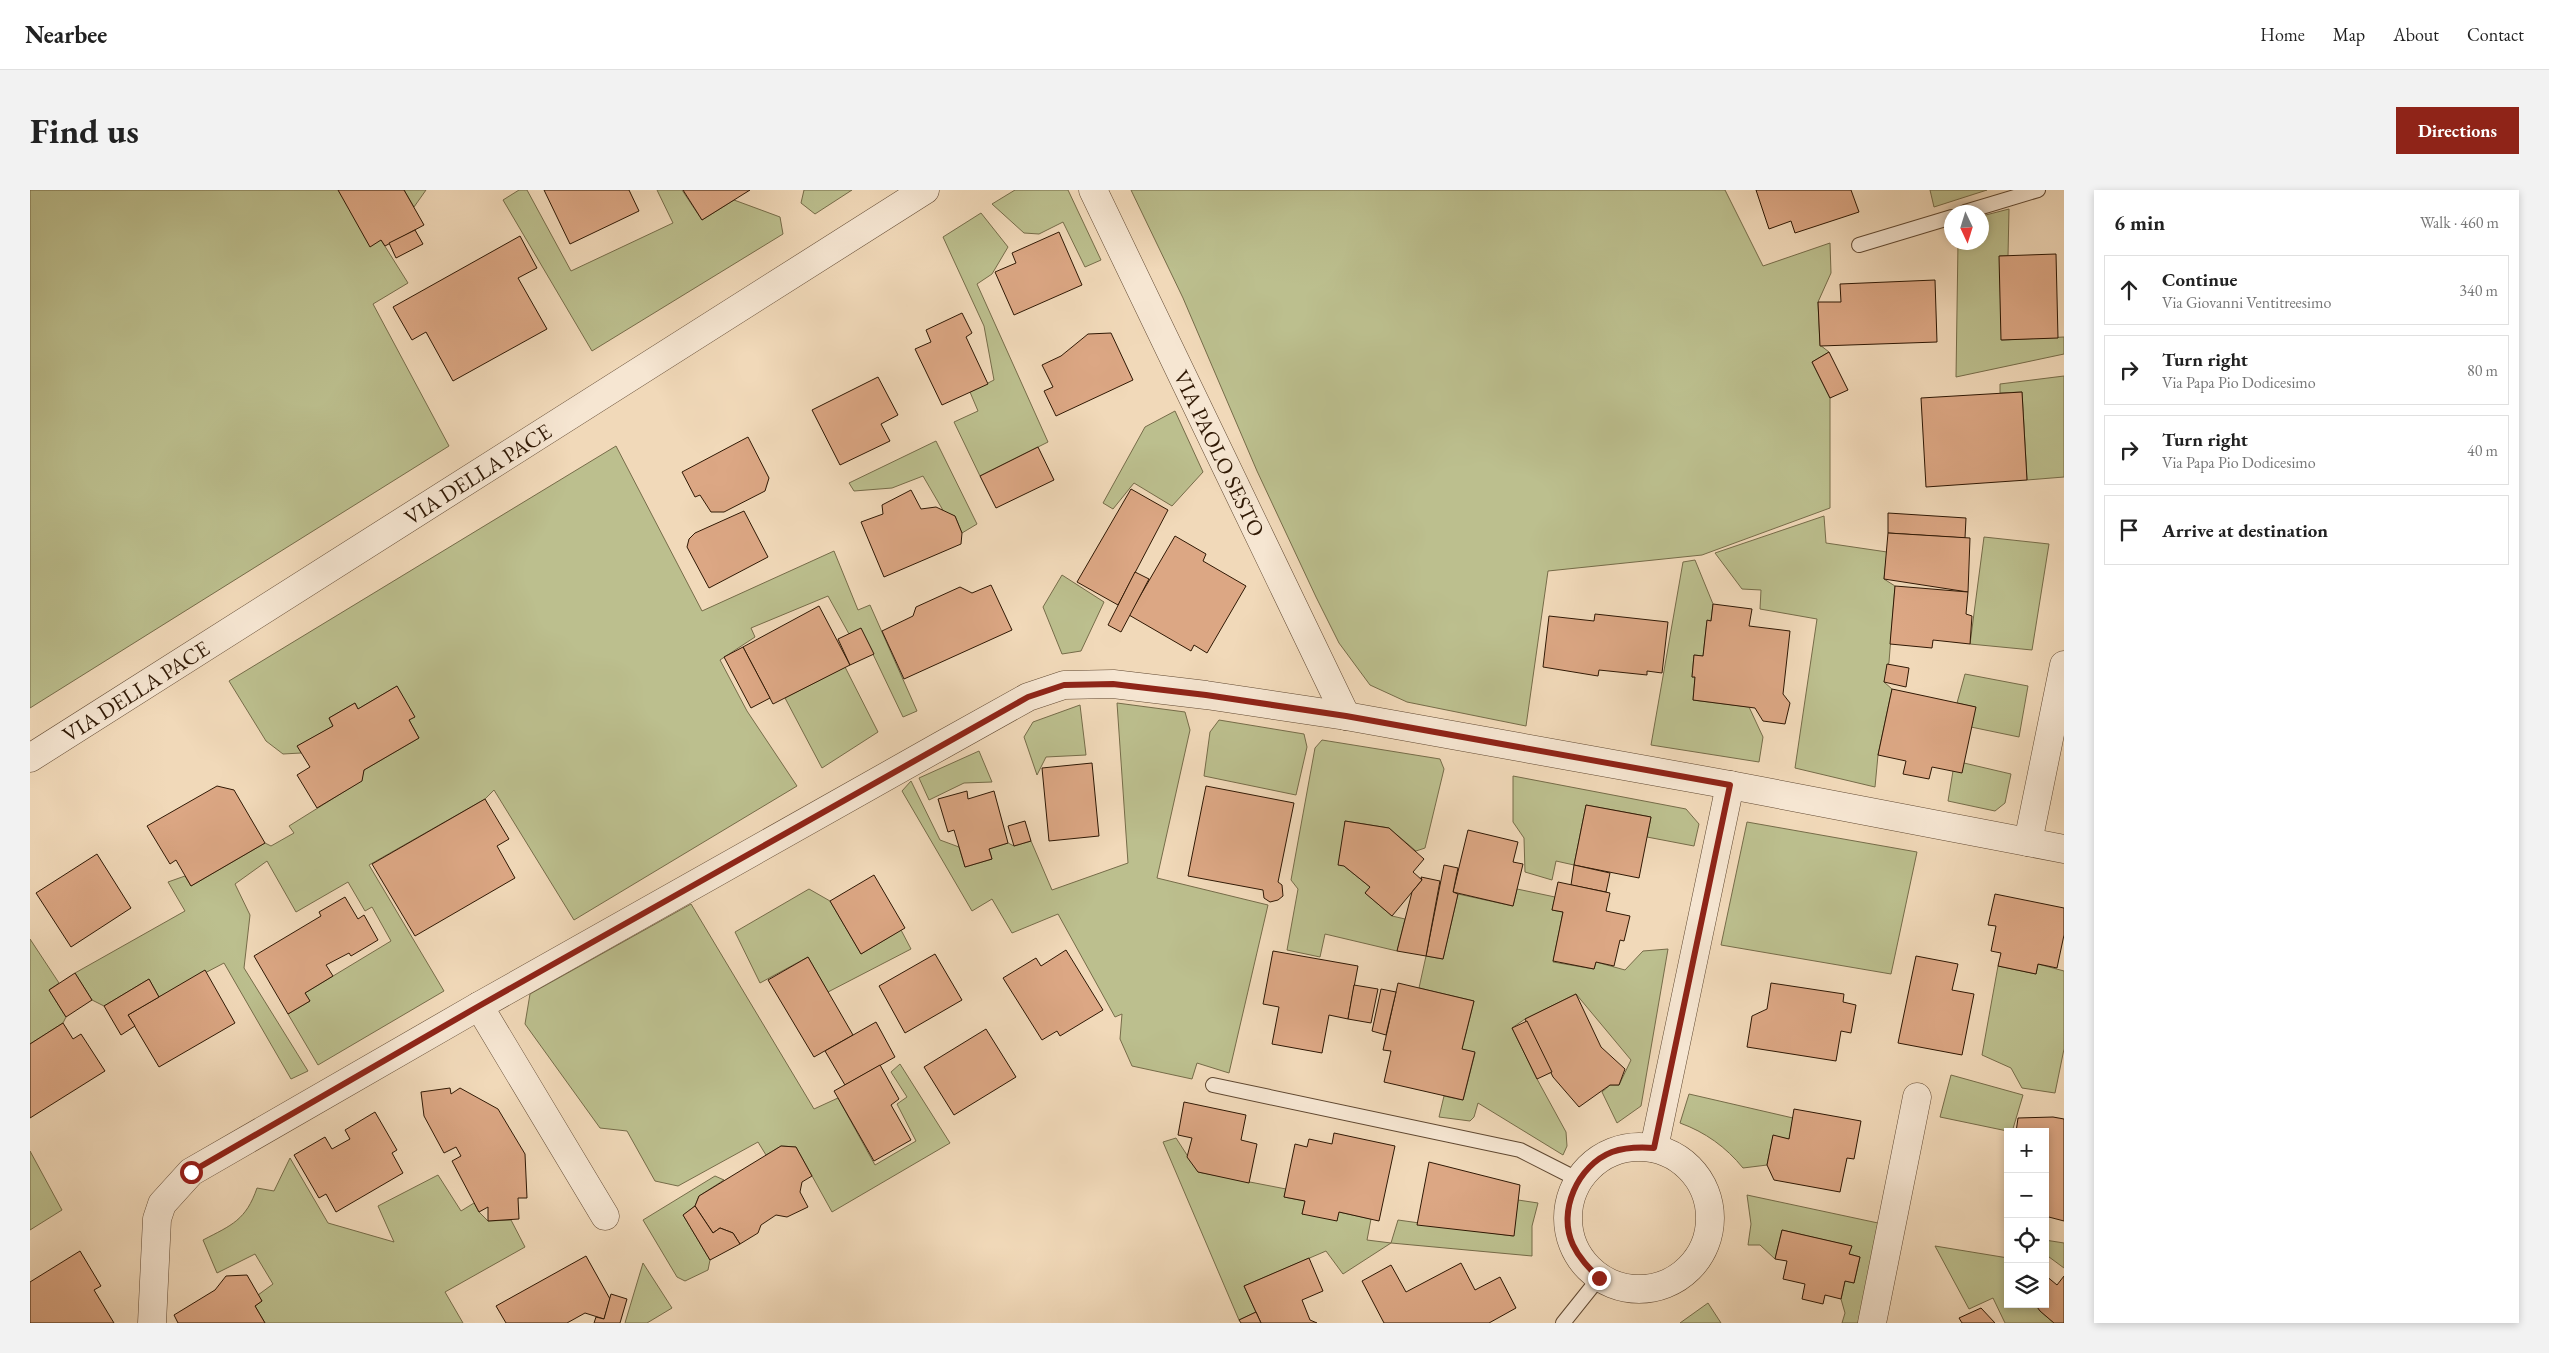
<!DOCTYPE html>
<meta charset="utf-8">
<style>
:root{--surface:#fff;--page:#f2f2f2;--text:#222;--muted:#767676;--line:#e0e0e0;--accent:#8f2418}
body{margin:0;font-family:"EB Garamond",serif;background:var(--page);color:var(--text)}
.controls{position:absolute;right:15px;bottom:15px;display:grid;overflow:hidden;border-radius:0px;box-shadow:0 2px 8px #0003}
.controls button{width:45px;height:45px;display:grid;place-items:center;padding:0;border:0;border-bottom:1px solid var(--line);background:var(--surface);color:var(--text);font:25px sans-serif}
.compass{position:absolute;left:1914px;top:15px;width:45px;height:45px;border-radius:50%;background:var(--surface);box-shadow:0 2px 8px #0003;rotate:176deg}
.stop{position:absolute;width:15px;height:15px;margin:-11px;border:4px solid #8f2418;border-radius:50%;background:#fff}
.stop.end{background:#8f2418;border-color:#fff;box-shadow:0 1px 5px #0008}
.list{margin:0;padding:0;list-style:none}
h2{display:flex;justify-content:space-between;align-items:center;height:65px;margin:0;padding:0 20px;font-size:21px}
h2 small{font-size:16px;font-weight:400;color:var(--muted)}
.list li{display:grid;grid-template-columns:32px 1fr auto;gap:15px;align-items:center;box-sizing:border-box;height:70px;margin:0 10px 10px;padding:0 10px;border:1px solid var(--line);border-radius:0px}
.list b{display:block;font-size:19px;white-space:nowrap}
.list p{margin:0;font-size:16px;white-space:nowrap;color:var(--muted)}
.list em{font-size:16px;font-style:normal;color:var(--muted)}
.icon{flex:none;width:28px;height:28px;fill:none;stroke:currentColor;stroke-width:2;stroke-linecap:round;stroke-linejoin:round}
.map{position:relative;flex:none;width:2034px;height:1133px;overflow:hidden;border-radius:0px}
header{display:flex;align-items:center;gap:30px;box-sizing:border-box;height:70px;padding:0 25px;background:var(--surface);border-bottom:1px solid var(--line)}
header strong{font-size:24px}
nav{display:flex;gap:28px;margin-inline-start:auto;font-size:18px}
.intro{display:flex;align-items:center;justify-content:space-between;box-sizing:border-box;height:120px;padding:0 30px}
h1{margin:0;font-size:35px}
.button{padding:12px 22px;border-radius:0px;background:var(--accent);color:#fff;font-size:18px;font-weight:700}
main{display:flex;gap:30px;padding:0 30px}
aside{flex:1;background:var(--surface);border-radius:0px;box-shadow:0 2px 8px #0003}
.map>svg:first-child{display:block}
.green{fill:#bcbf8e;stroke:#766c49}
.building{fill:#dca784;stroke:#2f1804}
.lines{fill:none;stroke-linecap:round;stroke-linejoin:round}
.service-casing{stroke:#604831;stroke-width:16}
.minor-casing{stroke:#604831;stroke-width:29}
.service{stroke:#f6e6d2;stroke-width:14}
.minor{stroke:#f6e6d2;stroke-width:28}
.route{stroke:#8f2418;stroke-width:6}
.labels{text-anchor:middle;stroke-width:4;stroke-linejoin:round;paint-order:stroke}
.street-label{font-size:22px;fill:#2f1804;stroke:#f6e6d2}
</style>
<header>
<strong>Nearbee</strong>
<nav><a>Home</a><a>Map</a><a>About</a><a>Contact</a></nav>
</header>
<div class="intro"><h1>Find us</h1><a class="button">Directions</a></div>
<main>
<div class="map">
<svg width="2034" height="1133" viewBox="0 0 2034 1133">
<rect width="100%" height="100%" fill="#f1d9b9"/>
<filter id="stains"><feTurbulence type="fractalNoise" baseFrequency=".004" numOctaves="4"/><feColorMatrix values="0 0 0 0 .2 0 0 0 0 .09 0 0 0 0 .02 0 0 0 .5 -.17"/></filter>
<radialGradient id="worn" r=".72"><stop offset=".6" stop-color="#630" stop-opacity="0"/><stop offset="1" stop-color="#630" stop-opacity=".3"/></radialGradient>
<g class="green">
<polygon points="0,0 313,0 351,50 378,93 343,114 419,256 0,518"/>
<polygon points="374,0 396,0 384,17"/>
<polygon points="489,0 497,0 541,81 643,33 627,0 652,0 672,30 704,10 750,27 753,44 562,161 473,10"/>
<polygon points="774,0 822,0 785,24 771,13"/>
<polygon points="985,0 1038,0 1071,70 1055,77 1033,32 1009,44 994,43 962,14"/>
<polygon points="1101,0 1695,0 1733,76 1800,53 1801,83 1788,112 1790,155 1799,162 1782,172 1800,208 1800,318 1672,365 1518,381 1496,536 1377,512 1340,495 1309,453 1286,407 1227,281 1153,108"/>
<polygon points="1900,0 1957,0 1904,17"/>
<polygon points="1979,19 1978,66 1970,66 1972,150 2034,147 2034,164 1926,187 1928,53 1952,52 1952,26"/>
<polygon points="951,23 978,57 962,84 947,94 1018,252 950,286 924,232 948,221 940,202 964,190 954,136 913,47"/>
<polygon points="2034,186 2034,287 1997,290 1992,202 1970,203 1970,194"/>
<polygon points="1145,221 1173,282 1142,316 1104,293 1083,319 1073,313 1115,237"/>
<polygon points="906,251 947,334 932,343 925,326 914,322 893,286 862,298 824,301 819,293"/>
<polygon points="586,256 672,421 804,361 828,420 840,415 887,521 873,527 831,439 819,444 798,406 721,438 725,447 690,470 717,521 767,596 544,730 464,600 455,609 339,675 414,801 288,875 258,824 280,811 275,803 361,751 342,717 335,721 318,692 266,722 237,671 205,694 220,725 214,778 278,881 261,889 194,773 129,807 119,789 74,816 62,810 45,783 155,721 138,692 155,686 161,696 235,653 241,656 264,643 259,636 331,591 334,580 389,548 379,530 367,496 328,519 325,513 299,528 303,536 268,556 271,563 253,564 236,551 199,491"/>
<polygon points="1794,326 1796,353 1857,362 1854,389 1865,396 1859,472 1854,492 1862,499 1848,565 1845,597 1765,578 1787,429 1730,419 1731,400 1712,399 1685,363"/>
<polygon points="1954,347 2019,354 2002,460 1940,454"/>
<polygon points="1665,370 1683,414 1681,431 1677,431 1673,466 1664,465 1662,487 1665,487 1663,510 1719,517 1733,547 1729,572 1621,555 1653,372"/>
<polygon points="1032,385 1074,412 1051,461 1032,464 1013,417"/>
<polygon points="815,477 848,542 792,578 755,508"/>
<polygon points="1935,484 1998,496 1989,547 1941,537 1945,517 1927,513"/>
<polygon points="1087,513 1155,522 1160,540 1127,688 1238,715 1199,883 1167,873 1162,889 1102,876 1090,849 1092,824 1085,827 1028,724 982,743 962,709 942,721 872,601 881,591 910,650 929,657 935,677 962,669 959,659 978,653 984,656 1001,651 1022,700 1098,673"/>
<polygon points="1050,515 1056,565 1016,567 1007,585 994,547 1003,532"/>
<polygon points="1189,530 1274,544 1277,557 1266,605 1174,586 1180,542"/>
<polygon points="1292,550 1410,569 1414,579 1395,658 1386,661 1359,638 1315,631 1314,676 1340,697 1335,703 1362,726 1375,729 1367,761 1295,744 1290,767 1257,760 1268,699 1261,690 1285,558"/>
<polygon points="949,561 962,592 934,593 899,610 889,588"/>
<polygon points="1934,573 1981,584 1975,613 1965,621 1918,611 1923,581"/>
<polygon points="1483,586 1656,619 1669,634 1664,656 1617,647 1621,627 1556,615 1544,675 1526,671 1522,690 1495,682 1494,648 1483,632"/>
<polygon points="1717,632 1887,662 1861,784 1691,755"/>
<polygon points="779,699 800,711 831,764 871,740 881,759 798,802 778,767 730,793 705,742"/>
<polygon points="1487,699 1525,707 1522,720 1533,722 1523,772 1564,779 1566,772 1595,780 1613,761 1638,759 1611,916 1587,933 1572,902 1580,895 1589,895 1601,870 1546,804 1495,829 1482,838 1507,889 1536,942 1537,956 1533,965 1448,913 1444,927 1440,931 1409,927 1414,906 1433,910 1445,863 1432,859 1444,811 1389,798 1396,766 1413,769 1428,704 1483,716"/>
<polygon points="661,714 784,919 808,908 845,975 886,951 867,914 877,907 861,882 870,874 920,953 802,1022 766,957 751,956 736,965 728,952 648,996 625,991 597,941 570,938 495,834 500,804"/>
<polygon points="0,749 29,793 19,800 36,827 33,833 0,854"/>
<polygon points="2008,774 2034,781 2034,859 2025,903 1992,898 1981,878 1952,865 1968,776 2006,784"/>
<polygon points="1921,885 1993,905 1982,942 1910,927"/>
<path d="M 1659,904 L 1763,928 L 1759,949 L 1743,946 L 1737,975 L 1713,978 C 1696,957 1675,942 1650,933 Z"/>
<polygon points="1146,948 1168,982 1256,999 1254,1007 1275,1011 1272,1024 1309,1022 1341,1029 1337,1050 1361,1053 1368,1030 1483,1046 1488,1010 1508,1013 1502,1036 1502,1066 1361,1053 1313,1084 1296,1061 1214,1096 1226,1122 1209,1130 1133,952"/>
<polygon points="0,961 32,1020 0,1040"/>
<path d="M 260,968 L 298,1033 L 364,1052 L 348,1016 L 408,985 L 431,1021 L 444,1013 L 449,1022 L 458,1031 L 481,1030 L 495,1057 L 415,1102 L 433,1133 L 235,1133 L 225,1116 L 232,1111 L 228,1105 L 243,1094 L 225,1064 L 187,1083 L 173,1050 C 202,1035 216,1030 227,998 L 244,1001 Z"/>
<polygon points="685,986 694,990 669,1006 665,1016 653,1025 680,1070 678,1080 655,1091 647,1087 613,1030"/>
<polygon points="1717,1005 1848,1033 1830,1133 1812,1133 1815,1123 1811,1109 1815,1091 1824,1093 1830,1067 1819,1064 1821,1056 1752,1040 1745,1069 1730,1055 1718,1055 1721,1034"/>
<polygon points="2015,1050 2034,1053 2034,1078 2015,1064"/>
<polygon points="1905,1056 1978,1068 1978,1114 2005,1114 2010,1121 2024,1133 1975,1133 1963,1108 1939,1119"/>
<polygon points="613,1073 642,1118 617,1133 595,1133"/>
<polygon points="1678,1113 1691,1133 1650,1133"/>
</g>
<g class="building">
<polygon points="308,0 374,0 394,35 355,56 351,50 340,57"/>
<polygon points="514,0 599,0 609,21 540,54"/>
<polygon points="653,0 720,0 672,30"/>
<polygon points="1726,0 1821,0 1829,22 1765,43 1761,31 1739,39"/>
<polygon points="385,40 393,54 366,68 359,53"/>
<polygon points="1029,42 1052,95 984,125 965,82 986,73 982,63"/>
<polygon points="490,46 507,78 488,88 517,139 423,191 396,142 382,150 363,117"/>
<polygon points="2026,64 2028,148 1971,150 1969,66"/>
<polygon points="1905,90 1907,152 1790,156 1788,112 1811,112 1810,94"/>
<polygon points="932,123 942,143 936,147 958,194 912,215 885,159 901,152 896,140"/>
<polygon points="1081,143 1103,190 1026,226 1014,201 1023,197 1012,175 1031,166 1058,144"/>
<polygon points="1799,162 1818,200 1800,208 1782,172"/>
<polygon points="848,187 868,225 851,234 860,251 810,275 782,220"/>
<polygon points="1992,202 1997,290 1896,297 1891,208"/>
<polygon points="718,247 739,288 735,301 694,322 681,322 670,305 665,307 652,282"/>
<polygon points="1008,257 1024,290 966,318 950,286"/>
<polygon points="1101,299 1138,320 1088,415 1047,392"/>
<polygon points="881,300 891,319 906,317 925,326 932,343 931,354 854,387 831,332 853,324 852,315"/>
<polygon points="714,321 738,367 679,398 657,357 659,349 665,343"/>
<polygon points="1858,323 1936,328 1935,348 1858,343"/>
<polygon points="1858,343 1940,348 1938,402 1854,389"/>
<polygon points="1145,346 1176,364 1173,371 1216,396 1177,463 1164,455 1161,461 1099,425"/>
<polygon points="1105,382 1119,389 1091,442 1078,435"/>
<polygon points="961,395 982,440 874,489 852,441 883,426 886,417 930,397 942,403"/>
<polygon points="1865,396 1938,402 1936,424 1942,426 1940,454 1903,450 1902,458 1860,454"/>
<polygon points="1683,414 1722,419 1719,436 1760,441 1753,504 1760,513 1755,534 1733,531 1725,518 1663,510 1665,487 1662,487 1664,465 1673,466 1677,430 1681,431"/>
<polygon points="789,416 820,475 743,514 713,457"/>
<polygon points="1565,424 1638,432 1632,483 1617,481 1617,485 1569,480 1568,486 1513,477 1519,426 1564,431"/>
<polygon points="831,438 844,464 820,475 808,449"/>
<polygon points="713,457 740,508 721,518 694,467"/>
<polygon points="1857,474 1879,478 1876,497 1854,492"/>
<polygon points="367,496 385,527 379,530 389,548 334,580 332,591 287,618 267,585 280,577 267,556 303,536 299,528 325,513 328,519"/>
<polygon points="1862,499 1946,517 1932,583 1902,577 1899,589 1873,584 1876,571 1848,565"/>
<polygon points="1062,573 1069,646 1019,651 1012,578"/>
<polygon points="187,596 204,600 235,653 161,696 146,670 140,674 117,636"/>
<polygon points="1176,596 1264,613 1248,692 1252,695 1253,706 1248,710 1240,712 1234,708 1233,700 1158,686"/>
<polygon points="937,601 938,609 964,601 978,653 959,659 962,669 935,677 924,640 918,642 908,609"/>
<polygon points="455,609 479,649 467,656 485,688 385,746 342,674"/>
<polygon points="1556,615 1621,627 1609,688 1544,675"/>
<polygon points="995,631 1001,651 984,656 978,636"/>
<polygon points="1315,631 1359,638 1394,669 1383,682 1392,690 1362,726 1335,703 1340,697 1314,676 1308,675"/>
<polygon points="1438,640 1488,652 1483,672 1493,674 1483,716 1423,702"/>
<polygon points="67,664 101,718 41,757 6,703"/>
<polygon points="1414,675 1428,678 1423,702 1428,704 1413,769 1396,766"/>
<polygon points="1544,675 1580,683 1576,702 1541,695"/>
<polygon points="844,685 875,738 831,764 800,711"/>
<polygon points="1391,687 1410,691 1396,766 1367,761 1382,702 1392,690"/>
<polygon points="1528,692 1580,703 1576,721 1600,726 1594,751 1590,750 1584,776 1566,772 1564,779 1523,771 1533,722 1522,720"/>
<polygon points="1965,704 2034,718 2034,745 2027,778 2008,774 2006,784 1968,776 1971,763 1961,761 1966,736 1958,735"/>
<polygon points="315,707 328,729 334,725 348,750 321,766 319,763 296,775 303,786 275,803 280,811 258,824 224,766 291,726 289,722"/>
<polygon points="1036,760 1073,820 1030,846 1027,841 1012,850 973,788 1006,768 1011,776"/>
<polygon points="1243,761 1328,776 1318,829 1299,825 1292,863 1242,854 1249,817 1233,814"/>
<polygon points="905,764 932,810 875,843 849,796"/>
<polygon points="1886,766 1928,774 1922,800 1944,804 1932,865 1868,853"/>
<polygon points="778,767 823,845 784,867 738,790"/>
<polygon points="175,780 205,833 129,877 98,825"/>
<polygon points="45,783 62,810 36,827 19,800"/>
<polygon points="119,789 129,807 98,825 105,836 91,845 74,816"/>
<polygon points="1368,793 1444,811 1432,859 1445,862 1433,910 1354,892 1361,861 1353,860"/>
<polygon points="1741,793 1814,804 1813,812 1826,815 1821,843 1811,841 1806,871 1717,857 1722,826 1737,819"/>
<polygon points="1324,795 1348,799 1341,833 1318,829"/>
<polygon points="1351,799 1366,802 1356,845 1342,841"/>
<polygon points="1546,804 1571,857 1595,879 1589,895 1580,895 1549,917 1523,887 1495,829"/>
<polygon points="1497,831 1522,882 1507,889 1482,838"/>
<polygon points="846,832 865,867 815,895 795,861"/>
<polygon points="33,833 43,849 51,844 75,881 0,928 0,854"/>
<polygon points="956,839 986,887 924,925 894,877"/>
<polygon points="850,875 869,909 861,915 881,950 844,971 804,901"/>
<polygon points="420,898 421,904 430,898 468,919 495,964 497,1008 488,1008 489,1029 458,1031 458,1017 449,1022 422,971 431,966 426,957 414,963 394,926 391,902"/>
<polygon points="1154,912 1216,925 1211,950 1227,954 1219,993 1168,982 1157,967 1162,948 1148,945"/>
<polygon points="1764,919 1831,931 1824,969 1817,968 1810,1002 1744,990 1737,975 1743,945 1759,949"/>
<polygon points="345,922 367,960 362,963 373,983 306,1022 296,1004 289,1008 264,965 295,947 302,959 320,949 315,940"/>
<polygon points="2023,927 2034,929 2034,1031 2015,1026 2015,942 1986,942 1988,928"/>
<polygon points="1304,943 1365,956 1349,1031 1309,1022 1307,1031 1272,1024 1275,1011 1254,1007 1265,954 1277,957 1279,949 1302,954"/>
<polygon points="751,956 766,957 782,986 772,992 770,1002 778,1017 757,1027 746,1025 731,1035 728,1043 710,1054 703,1043 690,1038 683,1043 665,1016 669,1006"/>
<polygon points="1399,972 1490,995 1484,1046 1387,1035"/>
<polygon points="665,1016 683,1043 690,1038 703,1043 710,1054 680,1070 653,1025"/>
<polygon points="1752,1040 1822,1056 1819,1064 1830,1067 1824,1093 1815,1091 1811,1109 1795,1105 1793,1114 1772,1109 1775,1094 1753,1089 1757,1071 1745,1069"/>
<polygon points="50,1061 71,1096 64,1100 84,1133 0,1133 0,1092"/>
<polygon points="556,1066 580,1109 574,1129 555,1123 537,1133 476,1133 466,1116"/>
<polygon points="1279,1068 1293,1101 1272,1110 1280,1130 1287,1133 1231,1133 1214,1096"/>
<polygon points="1431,1073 1445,1100 1470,1087 1486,1118 1459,1133 1354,1133 1332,1091 1361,1075 1376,1102"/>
<polygon points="217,1085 232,1111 225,1116 235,1133 148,1133 144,1125 185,1100 196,1086"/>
<polygon points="2015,1085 2027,1095 2034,1086 2034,1133 2024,1133 2010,1121 2005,1114 2015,1114"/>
<polygon points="581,1104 597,1109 590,1133 564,1133 566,1127 574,1129"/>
<polygon points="1951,1118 1965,1133 1932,1133 1929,1128"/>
<polygon points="1226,1122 1231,1133 1211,1133 1209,1130"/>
</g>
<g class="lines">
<g class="service-casing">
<g id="service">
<polyline points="1935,22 2008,0"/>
<polyline points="1829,55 1922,27"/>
<polyline points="1183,895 1490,960 1549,990"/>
<polyline points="1533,1133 1569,1088"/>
</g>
</g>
<g class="minor-casing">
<g id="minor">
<path id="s1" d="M 1063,0 L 1316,526"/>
<path id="s2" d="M 0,568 L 895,0"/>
<polyline points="1998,652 2034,475"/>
<polyline points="449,816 575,1026"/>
<circle cx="1609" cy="1028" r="71"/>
<polyline points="1624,958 1700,595"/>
<polyline points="122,1133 127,1029 132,1014 161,982 449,816 912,555 998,507 1034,495 1083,494 1176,505 1316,526 1700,595 2034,659"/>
<polyline points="1842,1133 1887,907"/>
</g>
</g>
<use href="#service" class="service"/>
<use href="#minor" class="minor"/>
</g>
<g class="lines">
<path class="route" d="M 161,982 L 449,816 L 998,507 L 1034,495 L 1083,494 L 1176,505 L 1316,526 L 1700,595 L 1624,958 C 1610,957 1596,957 1582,962 C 1548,975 1527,1021 1543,1055 C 1549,1068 1559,1078 1569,1088"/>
</g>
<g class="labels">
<g class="street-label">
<text dy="8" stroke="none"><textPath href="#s1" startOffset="292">VIA PAOLO SESTO</textPath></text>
<text dy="8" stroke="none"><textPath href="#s2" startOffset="530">VIA DELLA PACE</textPath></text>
<text dy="8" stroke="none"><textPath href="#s2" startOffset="125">VIA DELLA PACE</textPath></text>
</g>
</g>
<rect width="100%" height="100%" filter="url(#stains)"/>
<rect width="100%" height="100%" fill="url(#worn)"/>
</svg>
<div class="controls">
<button>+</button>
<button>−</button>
<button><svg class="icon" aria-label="locate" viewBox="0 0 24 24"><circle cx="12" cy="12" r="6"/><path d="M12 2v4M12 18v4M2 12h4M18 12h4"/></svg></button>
<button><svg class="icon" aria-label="layers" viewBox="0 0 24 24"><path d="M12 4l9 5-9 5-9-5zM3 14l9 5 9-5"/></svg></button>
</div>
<svg class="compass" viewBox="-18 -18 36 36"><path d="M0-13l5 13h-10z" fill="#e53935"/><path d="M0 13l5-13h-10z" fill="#767676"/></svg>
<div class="stop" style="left:161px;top:982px"></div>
<div class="stop end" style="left:1569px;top:1088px"></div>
</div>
<aside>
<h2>6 min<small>Walk · 460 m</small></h2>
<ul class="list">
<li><svg class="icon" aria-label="ahead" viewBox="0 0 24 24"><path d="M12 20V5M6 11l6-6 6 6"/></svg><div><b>Continue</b><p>Via Giovanni Ventitreesimo</p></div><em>340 m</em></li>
<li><svg class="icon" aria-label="right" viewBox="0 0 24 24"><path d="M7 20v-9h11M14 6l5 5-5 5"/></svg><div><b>Turn right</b><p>Via Papa Pio Dodicesimo</p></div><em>80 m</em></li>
<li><svg class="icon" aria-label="right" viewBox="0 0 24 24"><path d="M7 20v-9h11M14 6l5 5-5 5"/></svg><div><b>Turn right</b><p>Via Papa Pio Dodicesimo</p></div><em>40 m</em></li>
<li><svg class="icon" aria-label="arrive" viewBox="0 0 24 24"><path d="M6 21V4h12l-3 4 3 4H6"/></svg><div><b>Arrive at destination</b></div></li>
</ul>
</aside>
</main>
